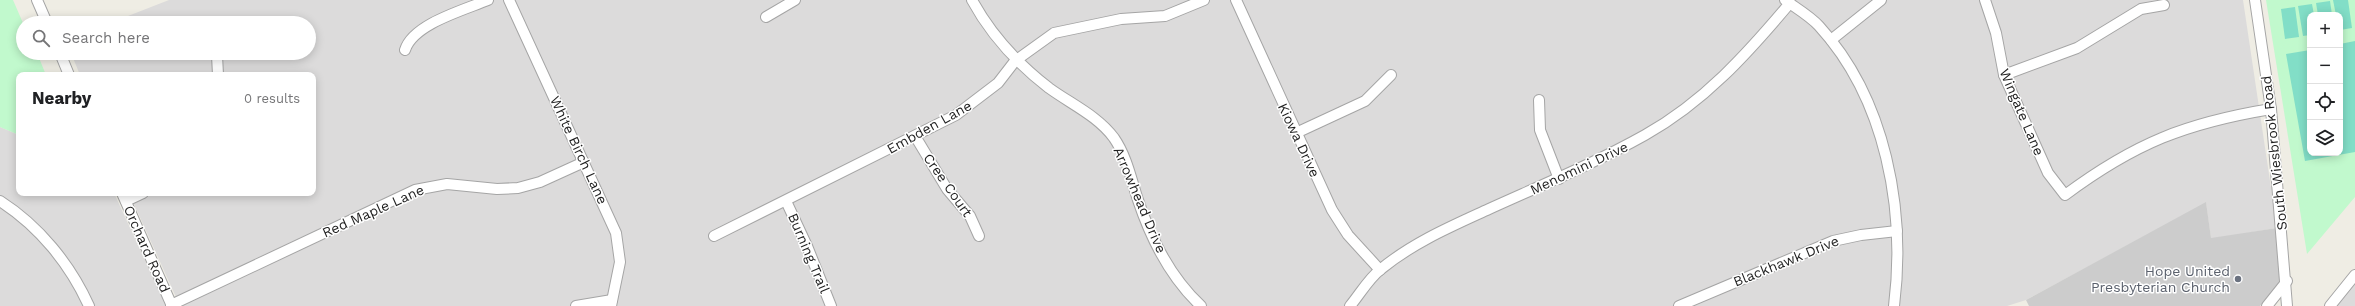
<!DOCTYPE html>
<meta charset="utf-8">
<style>
:root{--surface:#fff;--page:#f6f6f6;--text:#202124;--muted:#757577;--line:#e0e0e0}
body{margin:0;font-family:"Work Sans",sans-serif;background:var(--page);color:var(--text)}
.controls{position:absolute;right:12px;top:12px;display:grid;overflow:hidden;border-radius:8px;box-shadow:0 2px 10px #0003}
.controls button{width:36px;height:36px;display:grid;place-items:center;padding:0;border:0;border-bottom:1px solid var(--line);background:var(--surface);color:var(--text);font:20px sans-serif}
.list{margin:0;padding:0;list-style:none}
h2{display:flex;justify-content:space-between;align-items:center;height:52px;margin:0;padding:0 16px;font-size:17px}
h2 small{font-size:13px;font-weight:400;color:var(--muted)}
.icon{flex:none;width:22px;height:22px;fill:none;stroke:currentColor;stroke-width:2;stroke-linecap:round;stroke-linejoin:round}
.map{position:relative;flex:none;width:2355px;height:306px;overflow:hidden}
.search{position:absolute;background:var(--surface);box-shadow:0 2px 10px #0003;left:16px;top:16px;width:300px;height:44px;display:flex;align-items:center;gap:10px;box-sizing:border-box;padding:0 14px;border-radius:22px;color:var(--muted);font-size:15px}
.panel{position:absolute;background:var(--surface);box-shadow:0 2px 10px #0003;left:16px;top:72px;width:300px;height:124px;border-radius:8px}
.map>svg:first-child{display:block}
.residential{fill:#dcdbdb}
.religious{fill:#ccc}
.park{fill:#c1f9cd;fill-rule:evenodd}
.pitch{fill:#82dec7}
.lines{fill:none;stroke-linecap:round;stroke-linejoin:round}
.minor-casing{stroke:#a5a5a5;stroke-width:12}
.minor{stroke:#fff;stroke-width:10}
.worship-dot{fill:#6b7280;stroke:#fff;stroke-width:1.5}
.labels{text-anchor:middle;stroke-width:3;stroke-linejoin:round;paint-order:stroke}
.street-label{font-size:14px;fill:#1e1e1e;stroke:#fff}
.worship-label{font-size:14px;fill:#5b616d;stroke:#fff;text-anchor:end}
</style>
<div class="map">
<svg width="2355" height="306" viewBox="0 0 2355 306">
<rect width="100%" height="100%" fill="#efede4"/>
<g class="residential">
<polygon points="169,0 2243,0 2277,228 2211,239 2206,203 2026,300 2007,306 180,306 129,193 313,193 313,75 80,75 71,53 309,53 309,23 110,23"/>
<polygon points="0,127 19,135 19,193 114,193 166,306 0,306"/>
<polygon points="2355,282 2355,306 2336,306"/>
</g>
<polygon class="religious" points="2206,202 2211,238 2277,228 2282,279 2260,306 2029,306 2026,300"/>
<g class="park">
<polygon points="0,0 13,0 23,23 23,53 37,53 46,75 19,75 19,135 0,127"/>
<path d="M 2266,0 L 2355,0 L 2355,197 L 2307,254 ZM 2310,15 L 2340,15 L 2340,153 L 2310,153 Z"/>
</g>
<g class="pitch">
<polygon points="2333,0 2348,0 2352,28 2340,30 2340,15 2336,15"/>
<polygon points="2330,1 2332,15 2318,15 2316,3"/>
<polygon points="2312,4 2314,15 2310,15 2310,35 2303,36 2298,6"/>
<polygon points="2295,7 2299,37 2285,39 2281,9"/>
<polygon points="2355,41 2355,152 2305,161 2286,54 2310,50 2310,153 2340,153 2340,44"/>
</g>
<g class="lines">
<g class="minor-casing">
<g id="minor">
<polyline points="37,0 47,23"/>
<polyline points="509,0 616,233 620,262 611,306"/>
<path d="M 972,0 C 991,35 1018,64 1049,88 C 1071,104 1098,116 1114,138 C 1127,157 1131,179 1138,200 C 1151,239 1171,278 1201,306"/>
<polyline points="1236,0 1332,210 1348,235 1380,270"/>
<path d="M 1785,0 C 1796,8 1810,16 1819,26 C 1886,99 1906,210 1894,306"/>
<path d="M 1985,0 L 1996,33 L 2004,75 L 2048,173 L 2065,195 C 2135,143 2186,123 2271,109"/>
<polyline points="2255,0 2271,109 2287,306"/>
<polyline points="766,17 795,0"/>
<polyline points="1831,40 1881,0"/>
<path d="M 405,50 C 413,24 464,10 488,0"/>
<polyline points="60,53 69,75"/>
<polyline points="217,55 218,75"/>
<polyline points="2004,75 2077,48 2141,9 2164,5"/>
<polyline points="1539,100 1540,130 1559,179"/>
<polyline points="1296,133 1365,101 1391,75"/>
<polyline points="915,136 947,189 970,216 979,236"/>
<polyline points="122,193 172,306"/>
<path d="M 0,201 C 39,226 70,264 89,306"/>
<polyline points="126,201 143,193"/>
<polyline points="786,201 807,246 831,306"/>
<polyline points="714,236 956,115 998,83 1015,61 1054,33 1121,19 1165,16 1204,0"/>
<polyline points="171,305 415,190 447,184 497,189 518,188 540,182 584,162"/>
<polyline points="576,306 612,300"/>
<path d="M 1350,306 C 1360,294 1369,278 1381,269 C 1414,242 1452,226 1489,209 C 1542,185 1595,163 1645,135 C 1704,102 1747,54 1790,3"/>
<polyline points="1679,306 1833,241 1861,235 1897,231"/>
<polyline points="2267,306 2287,281"/>
<polyline points="2330,306 2355,275"/>
</g>
</g>
<use href="#minor" class="minor"/>
</g>
<circle class="worship-dot" cx="2238" cy="279" r="4"/>
<g class="labels">
<g class="street-label">
<text transform="translate(2022 112) rotate(67)" y="5">Wingate Lane</text>
<text transform="translate(929 127) rotate(-29)" y="5">Embden Lane</text>
<text transform="translate(1299 140) rotate(65)" y="5">Kiowa Drive</text>
<text transform="translate(579 150) rotate(65)" y="5">White Birch Lane</text>
<text transform="translate(2274 153) rotate(-96)" y="5">South Wiesbrook Road</text>
<text transform="translate(1579 168) rotate(-25)" y="5">Menomini Drive</text>
<text transform="translate(948 185) rotate(55)" y="5">Cree Court</text>
<text transform="translate(1140 200) rotate(67)" y="5">Arrowhead Drive</text>
<text transform="translate(373 211) rotate(-24)" y="5">Red Maple Lane</text>
<text transform="translate(147 249) rotate(66)" y="5">Orchard Road</text>
<text transform="translate(809 253) rotate(67)" y="5">Burning Trail</text>
<text transform="translate(1786 261) rotate(-22)" y="5">Blackhawk Drive</text>
</g>
<g class="worship-label">
<text x="2230" y="276">Hope United<tspan x="2230" dy="16">Presbyterian Church</tspan></text>
</g>
</g>
</svg>
<div class="controls">
<button>+</button>
<button>−</button>
<button><svg class="icon" aria-label="locate" viewBox="0 0 24 24"><circle cx="12" cy="12" r="6"/><path d="M12 2v4M12 18v4M2 12h4M18 12h4"/></svg></button>
<button><svg class="icon" aria-label="layers" viewBox="0 0 24 24"><path d="M12 4l9 5-9 5-9-5zM3 14l9 5 9-5"/></svg></button>
</div>
<div class="search"><svg class="icon" aria-label="search" viewBox="0 0 24 24"><circle cx="10" cy="10" r="6"/><path d="M15 15l6 6"/></svg>Search here</div>
<section class="panel">
<h2>Nearby<small>0 results</small></h2>
<ul class="list">
</ul>
</section>
</div>
